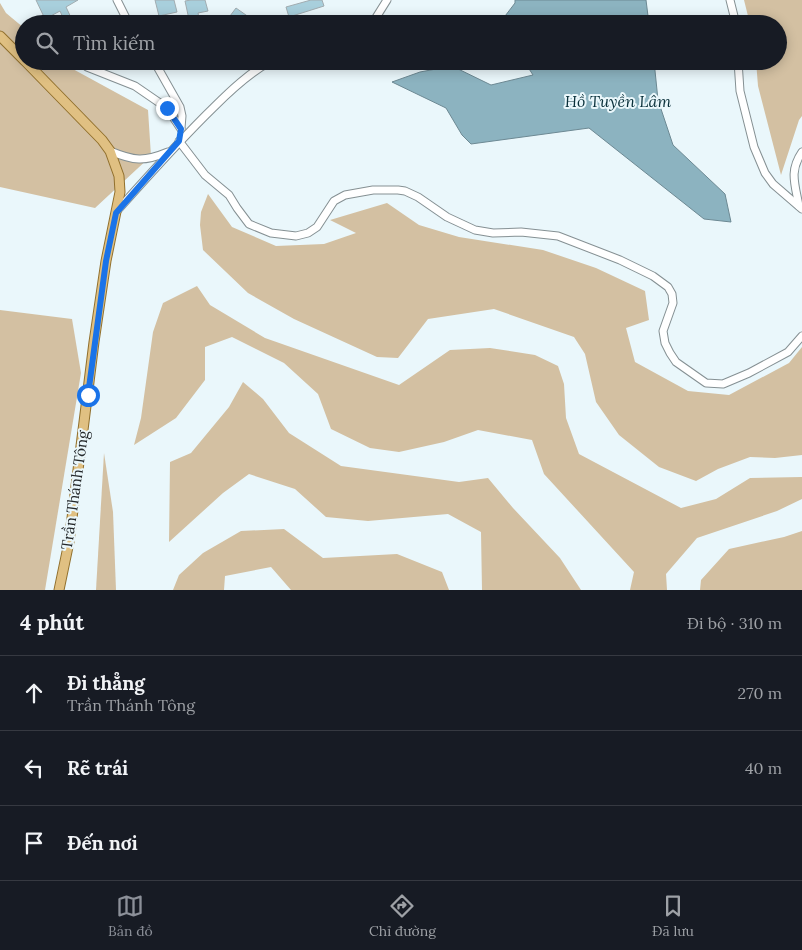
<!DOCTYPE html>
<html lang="vi">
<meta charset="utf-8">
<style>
:root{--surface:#171b24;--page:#242831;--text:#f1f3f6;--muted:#9ea1a6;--line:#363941;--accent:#8c9099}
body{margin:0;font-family:Lora,serif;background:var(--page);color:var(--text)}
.stop{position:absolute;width:15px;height:15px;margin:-11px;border:4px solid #1a73e8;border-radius:50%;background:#fff}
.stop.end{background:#1a73e8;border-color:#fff;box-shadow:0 1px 5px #0008}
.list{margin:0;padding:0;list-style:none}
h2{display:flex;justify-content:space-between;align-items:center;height:65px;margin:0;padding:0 20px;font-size:21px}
h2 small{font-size:16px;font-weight:400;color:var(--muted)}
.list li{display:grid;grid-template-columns:32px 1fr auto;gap:15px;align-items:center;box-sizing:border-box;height:75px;padding:0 20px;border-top:1px solid var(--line)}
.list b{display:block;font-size:19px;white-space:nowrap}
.list p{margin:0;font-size:16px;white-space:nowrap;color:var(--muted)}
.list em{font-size:16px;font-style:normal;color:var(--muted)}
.icon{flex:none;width:28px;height:28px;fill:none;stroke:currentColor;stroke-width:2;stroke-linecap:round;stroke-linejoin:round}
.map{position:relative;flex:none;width:802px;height:590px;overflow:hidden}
.search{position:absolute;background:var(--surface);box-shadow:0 2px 12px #0003;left:15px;right:15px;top:15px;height:55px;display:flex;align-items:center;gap:12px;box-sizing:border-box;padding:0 18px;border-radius:28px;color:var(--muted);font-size:19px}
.sheet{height:290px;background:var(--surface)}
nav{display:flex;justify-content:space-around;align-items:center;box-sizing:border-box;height:70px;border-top:1px solid var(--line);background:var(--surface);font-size:14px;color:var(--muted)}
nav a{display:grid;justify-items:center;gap:2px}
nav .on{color:var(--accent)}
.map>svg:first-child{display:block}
.forest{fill:#d3c0a2}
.water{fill:#8cb3c0;stroke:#6d8993}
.building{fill:#a8cfdc;stroke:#a1acb0}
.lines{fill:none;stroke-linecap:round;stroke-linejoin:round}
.minor-casing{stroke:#859093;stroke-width:9}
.major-casing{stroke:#91702d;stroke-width:11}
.minor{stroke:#fff;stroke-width:7}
.major{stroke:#e0c082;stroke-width:9}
.route{stroke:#1a73e8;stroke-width:6}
.labels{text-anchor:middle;stroke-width:4;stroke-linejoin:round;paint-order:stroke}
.street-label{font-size:15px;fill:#24282a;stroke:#eaf7fb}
.water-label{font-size:16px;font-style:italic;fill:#082f39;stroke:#eaf7fb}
</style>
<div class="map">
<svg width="802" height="590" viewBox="0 0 802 590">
<rect width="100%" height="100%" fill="#eaf7fb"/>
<g class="forest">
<polygon points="744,0 802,0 802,116 799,120 781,175 758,86 756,61 778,61 778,24 750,24"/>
<polygon points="0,3 6,13 24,28 24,61 63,61 71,68 148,110 151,156 95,208 0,187"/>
<polygon points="208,194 232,227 276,246 324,244 356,233 330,220 387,203 419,225 459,237 543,250 596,268 645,291 649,320 626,328 635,362 688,391 729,395 789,363 802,347 802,455 775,458 750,457 718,469 696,481 659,467 619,435 596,402 585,354 574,337 494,309 428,319 398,358 377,357 294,319 248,293 203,250 200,225 201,212"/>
<polygon points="197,286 210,305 265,338 399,385 450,350 490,348 535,355 558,366 564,384 566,418 579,454 681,508 716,499 750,478 802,477 802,499 777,511 697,538 666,574 667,590 630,590 634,572 544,474 532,440 478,430 444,442 399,452 370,448 331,429 318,394 284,363 232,337 205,347 205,380 176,418 134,445 141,418 153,332 163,303"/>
<polygon points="0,310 72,319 81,373 45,590 0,590"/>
<polygon points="243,382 263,399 289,433 341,466 459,482 488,478 513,508 560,558 581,590 482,590 481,532 448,514 368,521 326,517 295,489 249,474 223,493 169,542 170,462 191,453 229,407"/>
<polygon points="104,453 113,512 116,590 96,590"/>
<polygon points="284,529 323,558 397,554 442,572 449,590 291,590 271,567 225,576 224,590 173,590 179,575 203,553 241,531"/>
<polygon points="802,531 802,590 700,590 701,580 729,549 784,537"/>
</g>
<g class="water">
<polygon points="515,0 646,0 649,24 499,24 515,3"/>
<polygon points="524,61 654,61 658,100 673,145 725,194 731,222 704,219 589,128 471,144 462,135 446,108 392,82 420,72 452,66 491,85 533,75"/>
</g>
<g class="building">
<polygon points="36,0 78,0 66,7 74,24 66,24 60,11 45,19"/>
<polygon points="155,0 174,0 177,12 159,16"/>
<polygon points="191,0 205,0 208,11 198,13 200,24 190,24 185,1"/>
<polygon points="311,0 322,0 324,6 289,17 286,7"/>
<polygon points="236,8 253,20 251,24 224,24"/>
</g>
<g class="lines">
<g class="minor-casing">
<g id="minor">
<polyline points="117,0 129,24"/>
<polyline points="730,0 736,24"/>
<polyline points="55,22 56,24"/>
<polyline points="372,24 387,0"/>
<polyline points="82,61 87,67 135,86 167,108 181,129"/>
<polyline points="154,61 180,107 182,116 181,128"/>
<polyline points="738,61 740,91 754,147 765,173 773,184 802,209"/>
<polyline points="179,141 205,175 229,195 237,208 249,224 271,233 296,236 308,233 317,227 334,201 345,195 373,190 398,190 405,191 418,197 447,217 475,230 493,233 521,232 558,236 620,260 653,276 668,287 672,294 673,303 663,331 665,343 670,353 676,362 706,383 723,384 749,373 788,352 802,336"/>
<path d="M 110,151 C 134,161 144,162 168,152"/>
<path d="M 799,206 C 795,184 789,171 802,152"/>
<path d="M 116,212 C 148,176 179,141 214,107 C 231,90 249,73 271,61"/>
</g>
</g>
<g class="major-casing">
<g id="major">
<polyline points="0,36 24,60"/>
<polyline points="25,61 102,140 110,151 119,176 120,192 106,261 94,342 69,542 59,590"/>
</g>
</g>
<use href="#minor" class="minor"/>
<use href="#major" class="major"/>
</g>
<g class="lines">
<polyline class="route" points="88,395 106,261 116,213 179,141 181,129 167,108"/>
</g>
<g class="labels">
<g class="street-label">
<text transform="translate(75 490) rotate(-82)" y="5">Trần Thánh Tông</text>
</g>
<g class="water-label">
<text x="618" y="107">Hồ Tuyền Lâm</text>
</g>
</g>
</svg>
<div class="stop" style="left:88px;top:395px"></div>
<div class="stop end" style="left:167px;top:108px"></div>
<div class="search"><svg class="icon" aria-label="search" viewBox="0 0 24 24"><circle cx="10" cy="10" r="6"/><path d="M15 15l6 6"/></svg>Tìm kiếm</div>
</div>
<section class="sheet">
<h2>4 phút<small>Đi bộ · 310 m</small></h2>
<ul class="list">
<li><svg class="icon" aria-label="ahead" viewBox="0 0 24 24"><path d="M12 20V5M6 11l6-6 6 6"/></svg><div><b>Đi thẳng</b><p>Trần Thánh Tông</p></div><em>270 m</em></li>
<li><svg class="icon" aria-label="left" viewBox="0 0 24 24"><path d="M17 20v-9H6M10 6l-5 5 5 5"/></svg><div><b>Rẽ trái</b></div><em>40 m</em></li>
<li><svg class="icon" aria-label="arrive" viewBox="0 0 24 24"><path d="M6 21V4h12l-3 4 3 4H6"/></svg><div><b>Đến nơi</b></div></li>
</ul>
</section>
<nav>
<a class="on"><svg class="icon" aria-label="map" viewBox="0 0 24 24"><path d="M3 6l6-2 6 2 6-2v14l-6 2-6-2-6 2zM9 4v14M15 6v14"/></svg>Bản đồ</a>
<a><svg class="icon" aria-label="directions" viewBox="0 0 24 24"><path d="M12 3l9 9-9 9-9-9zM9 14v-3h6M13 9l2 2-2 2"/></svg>Chỉ đường</a>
<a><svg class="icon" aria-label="saved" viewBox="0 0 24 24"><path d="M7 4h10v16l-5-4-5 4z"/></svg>Đã lưu</a>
</nav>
